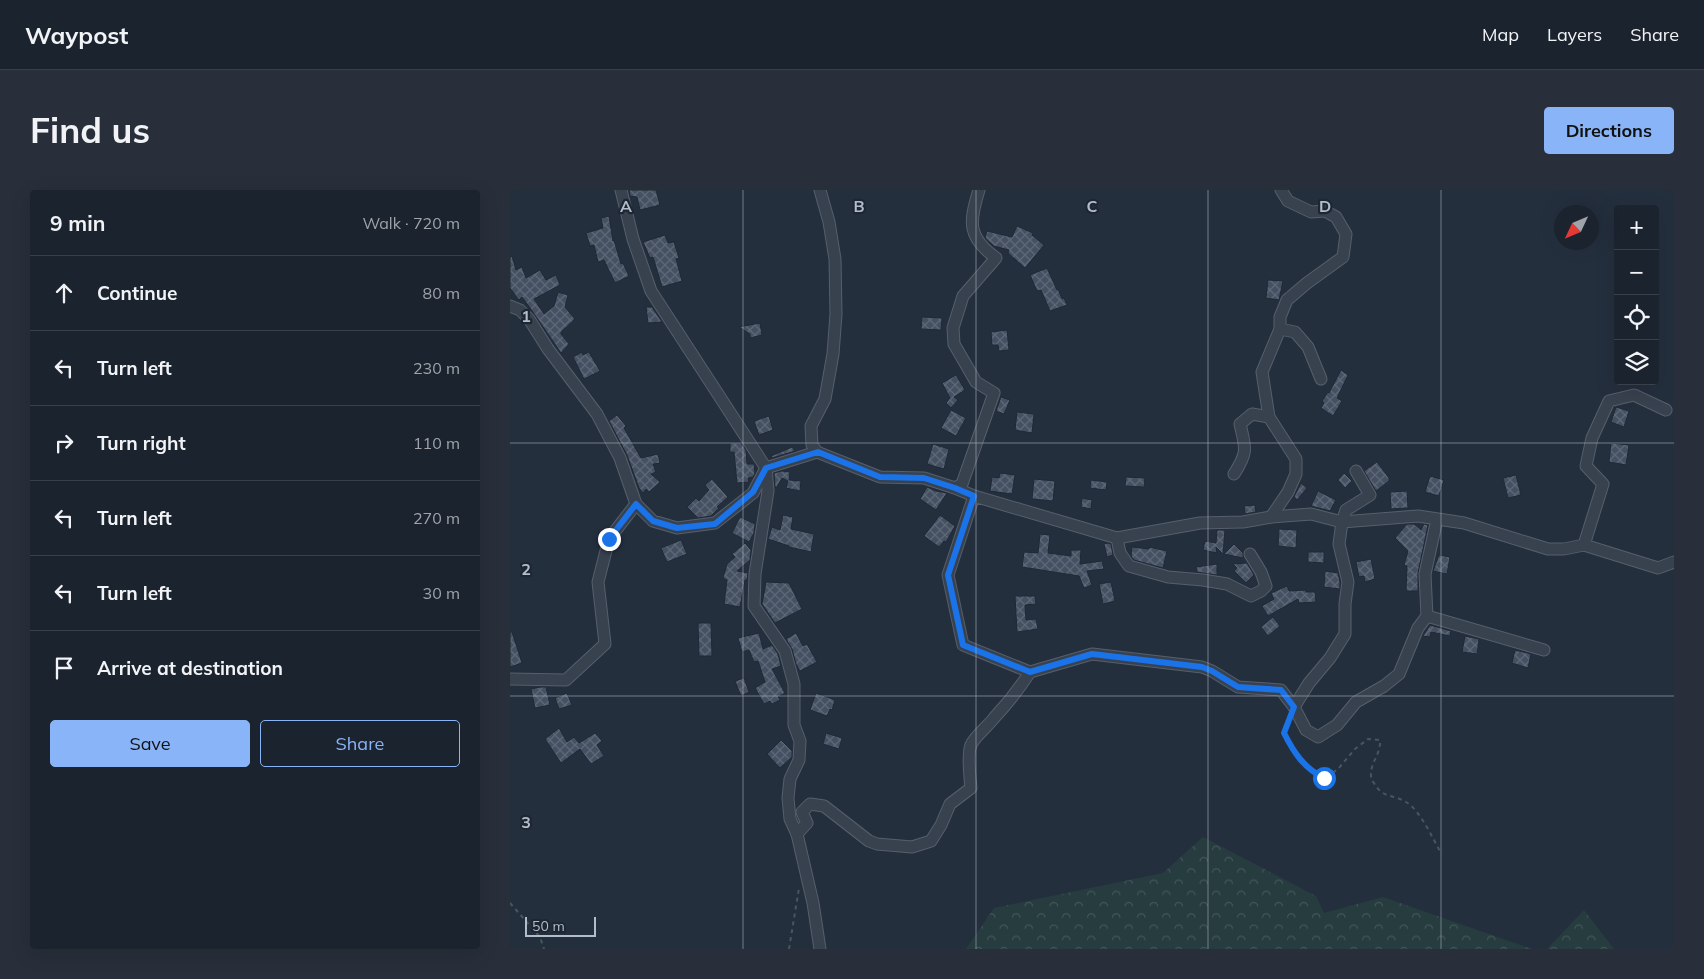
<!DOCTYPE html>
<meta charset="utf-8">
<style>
:root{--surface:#1b232e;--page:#282f3a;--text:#f1f3f6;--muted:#a0a4aa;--line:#39404a;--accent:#8ab4f8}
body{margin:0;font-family:Mulish,sans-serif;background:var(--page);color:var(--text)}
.controls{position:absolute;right:15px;top:15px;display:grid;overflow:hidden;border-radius:5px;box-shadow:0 5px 20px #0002}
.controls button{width:45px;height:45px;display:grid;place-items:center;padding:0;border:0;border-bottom:1px solid var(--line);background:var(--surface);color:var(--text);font:25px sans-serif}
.compass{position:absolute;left:1044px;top:15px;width:45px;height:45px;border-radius:50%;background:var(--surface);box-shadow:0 5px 20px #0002;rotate:226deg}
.scale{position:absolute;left:15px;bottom:12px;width:71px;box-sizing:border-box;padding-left:5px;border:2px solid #b4bcc9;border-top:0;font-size:14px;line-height:18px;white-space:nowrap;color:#b4bcc9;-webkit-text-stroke:4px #1d2633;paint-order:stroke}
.stop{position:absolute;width:15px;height:15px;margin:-11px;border:4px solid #1a73e8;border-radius:50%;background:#fff}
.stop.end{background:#1a73e8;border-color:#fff;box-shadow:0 1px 5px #0008}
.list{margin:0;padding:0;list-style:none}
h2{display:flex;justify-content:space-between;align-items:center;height:65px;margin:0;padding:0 20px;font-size:21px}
h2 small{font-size:16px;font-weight:400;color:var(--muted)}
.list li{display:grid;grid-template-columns:32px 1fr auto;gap:15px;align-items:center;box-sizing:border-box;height:75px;padding:0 20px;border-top:1px solid var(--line)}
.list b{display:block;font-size:19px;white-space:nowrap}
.list em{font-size:16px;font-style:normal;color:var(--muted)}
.actions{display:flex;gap:10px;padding:15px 20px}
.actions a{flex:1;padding:11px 0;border:1px solid var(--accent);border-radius:5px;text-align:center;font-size:18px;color:var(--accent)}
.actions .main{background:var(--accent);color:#111}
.icon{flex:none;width:28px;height:28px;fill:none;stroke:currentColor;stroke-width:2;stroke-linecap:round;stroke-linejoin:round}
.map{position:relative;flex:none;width:1164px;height:759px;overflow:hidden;border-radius:5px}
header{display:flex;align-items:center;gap:30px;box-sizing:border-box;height:70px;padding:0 25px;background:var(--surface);border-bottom:1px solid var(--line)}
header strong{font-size:24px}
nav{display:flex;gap:28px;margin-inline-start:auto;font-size:18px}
.intro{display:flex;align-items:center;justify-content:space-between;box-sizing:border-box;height:120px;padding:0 30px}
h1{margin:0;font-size:35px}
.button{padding:12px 22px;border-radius:5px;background:var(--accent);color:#111;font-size:18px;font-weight:700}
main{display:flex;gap:30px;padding:0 30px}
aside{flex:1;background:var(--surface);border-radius:5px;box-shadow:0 5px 20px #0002}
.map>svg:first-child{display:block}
.forest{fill:url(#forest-crowns)}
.building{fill:url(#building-cross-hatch);stroke:#1f2835}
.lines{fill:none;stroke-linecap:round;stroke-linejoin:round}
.minor-casing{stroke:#565f6c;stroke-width:13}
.path{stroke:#44595c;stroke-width:2;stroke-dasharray:4 4;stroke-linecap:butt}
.minor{stroke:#38414e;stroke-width:11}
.route{stroke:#1a73e8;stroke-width:6}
.grid{fill:none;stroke:#b4bcc9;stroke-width:1;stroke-opacity:0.55}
.grid-label{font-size:16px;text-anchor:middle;font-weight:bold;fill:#b4bcc9;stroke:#1d2633;stroke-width:4.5;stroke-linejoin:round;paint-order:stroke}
</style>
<header>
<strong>Waypost</strong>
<nav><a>Map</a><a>Layers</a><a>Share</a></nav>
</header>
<div class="intro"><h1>Find us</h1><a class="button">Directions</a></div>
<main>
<aside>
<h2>9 min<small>Walk · 720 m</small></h2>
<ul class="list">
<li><svg class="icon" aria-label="ahead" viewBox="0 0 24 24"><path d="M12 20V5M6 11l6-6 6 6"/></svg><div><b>Continue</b></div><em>80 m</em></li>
<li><svg class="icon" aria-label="left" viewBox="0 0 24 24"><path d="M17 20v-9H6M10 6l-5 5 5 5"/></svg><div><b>Turn left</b></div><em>230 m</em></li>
<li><svg class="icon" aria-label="right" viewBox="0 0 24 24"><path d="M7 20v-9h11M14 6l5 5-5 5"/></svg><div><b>Turn right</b></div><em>110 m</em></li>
<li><svg class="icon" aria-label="left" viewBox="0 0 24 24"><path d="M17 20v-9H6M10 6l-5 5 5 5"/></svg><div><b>Turn left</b></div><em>270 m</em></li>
<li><svg class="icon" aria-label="left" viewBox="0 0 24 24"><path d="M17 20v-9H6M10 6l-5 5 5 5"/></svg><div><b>Turn left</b></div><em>30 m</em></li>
<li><svg class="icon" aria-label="arrive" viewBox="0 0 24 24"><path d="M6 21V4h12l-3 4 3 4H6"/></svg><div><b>Arrive at destination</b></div></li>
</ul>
<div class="actions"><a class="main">Save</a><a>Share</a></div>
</aside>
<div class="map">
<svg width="1164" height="759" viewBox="0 0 1164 759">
<defs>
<pattern id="forest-crowns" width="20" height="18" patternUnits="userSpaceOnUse" patternTransform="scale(1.25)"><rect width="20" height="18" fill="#263c3f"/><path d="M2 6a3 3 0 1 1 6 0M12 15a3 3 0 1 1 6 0" fill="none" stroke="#435659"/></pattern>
<pattern id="building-cross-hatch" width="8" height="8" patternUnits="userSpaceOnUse" patternTransform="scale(1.25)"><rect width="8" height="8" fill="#455162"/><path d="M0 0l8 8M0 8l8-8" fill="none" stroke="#5d6877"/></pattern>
</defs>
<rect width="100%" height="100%" fill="#242f3e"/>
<g class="forest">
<polygon points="693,647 806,706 814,723 873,707 1022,759 456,759 484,718 653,683"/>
<polygon points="1074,720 1104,759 1037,759"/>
</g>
<g class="building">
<polygon points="119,0 146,0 150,15 130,20 127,7 120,6"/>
<polygon points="99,26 103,51 104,50 111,74 113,73 119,86 105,93 94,70 88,72 84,55 80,56 76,43 93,38 91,28"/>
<polygon points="507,36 523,43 522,45 534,55 515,78 498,63 499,60 484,56 475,48 477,41 502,47"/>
<polygon points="155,45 158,53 164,52 169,68 166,69 172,91 152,97 143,67 140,68 133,52"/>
<polygon points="2,66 6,80 12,77 16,88 30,80 36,90 46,85 50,95 24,109 34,124 44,116 48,102 58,105 55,117 65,129 51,142 51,144 59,154 51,163 25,125 12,107 9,110 0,98 0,67"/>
<polygon points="537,78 547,100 548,99 552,109 554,108 557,115 540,121 531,100 527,101 520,85"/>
<polygon points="758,90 773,91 769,110 756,108"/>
<polygon points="136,117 142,117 152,132 138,133"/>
<polygon points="412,127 432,128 431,140 411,139"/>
<polygon points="250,133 252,145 240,148 240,144 229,137"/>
<polygon points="497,140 499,160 489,161 488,155 482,155 481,142"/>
<polygon points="72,162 73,165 79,162 90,181 74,189 63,167"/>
<polygon points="831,180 838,185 827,208 832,211 823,226 811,218 814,213 812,211 818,202 819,203"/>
<polygon points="446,185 455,200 444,207 448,210 441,218 436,213 440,208 432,193"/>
<polygon points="491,207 500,210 494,224 486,221"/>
<polygon points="1106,217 1119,221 1114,237 1101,232"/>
<polygon points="441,220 456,228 446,246 431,238"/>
<polygon points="507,222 524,224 522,243 505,240"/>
<polygon points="107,225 116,236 114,238 131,268 148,264 150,273 143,274 146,282 141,284 150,292 139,302 136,299 133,303 129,298 117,265 99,231"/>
<polygon points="259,226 263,240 249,245 244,231"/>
<polygon points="220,253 231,253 236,260 237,274 244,274 245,283 243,287 238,288 239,292 227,293 224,262 220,262"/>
<polygon points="1101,253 1119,255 1116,275 1099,272"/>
<polygon points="423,254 439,259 434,279 417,274"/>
<polygon points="282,257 285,261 262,268 261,266"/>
<polygon points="867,272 879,288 879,291 866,301 854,281"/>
<polygon points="272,281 280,282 279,290 291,291 290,301 276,298 278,291 272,288 267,297 265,297 264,283"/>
<polygon points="490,283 505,285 502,304 480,301 482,287 489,288"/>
<polygon points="834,283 842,291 835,298 828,290"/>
<polygon points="1006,285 1011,305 998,308 993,288"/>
<polygon points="920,286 934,290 929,306 915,302"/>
<polygon points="616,287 635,288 634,297 615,296"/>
<polygon points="202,289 218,307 207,317 209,318 201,326 188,328 177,317 186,308 189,311 199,300 195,295"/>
<polygon points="524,289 545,291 543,311 522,309"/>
<polygon points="581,290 597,292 596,300 580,298"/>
<polygon points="791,293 797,298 787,310 784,307"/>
<polygon points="417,297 426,301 437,303 426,320 410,309"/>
<polygon points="808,301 826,310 820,321 801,316"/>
<polygon points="897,301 898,318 881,319 880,302"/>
<polygon points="572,308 582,310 581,319 571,317"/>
<polygon points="745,315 746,322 735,324 734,316"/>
<polygon points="273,325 283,327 281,339 304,344 301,362 279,357 279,356 258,349 262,337 270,340"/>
<polygon points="430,325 445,336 436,352 434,351 429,357 414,346"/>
<polygon points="230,327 245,334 244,343 239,352 222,343"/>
<polygon points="897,334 904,334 911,340 914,334 918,335 908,383 908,401 896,401 897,376 894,375 898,361 885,348"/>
<polygon points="769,339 787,340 786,358 768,356"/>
<polygon points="707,340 715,340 713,364 706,357 707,363 693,360 695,351 706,353"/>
<polygon points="530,344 540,345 538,363 561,366 561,360 571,360 570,374 592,371 594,379 577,381 582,395 574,398 569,386 512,377 514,362 528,363"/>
<polygon points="171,350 177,364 157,372 151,358"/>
<polygon points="235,353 241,360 240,370 227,381 238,383 237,390 235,390 230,417 214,414 217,390 213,388 217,374 225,367 222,364"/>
<polygon points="598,353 601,354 603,365 597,367 594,354"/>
<polygon points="724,354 733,363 733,368 714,364"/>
<polygon points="622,357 639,359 639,357 657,361 653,378 624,370 621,366"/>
<polygon points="798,362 814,362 814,373 798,372"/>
<polygon points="929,365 940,367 937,384 923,381"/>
<polygon points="861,369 865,389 855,392 854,386 849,387 846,372"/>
<polygon points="737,373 744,385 736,393 724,381 727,378 723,374"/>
<polygon points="707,374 707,385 687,382 686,377"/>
<polygon points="815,381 828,383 830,392 830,399 814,397"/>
<polygon points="256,392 279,393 292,419 265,433 252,414"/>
<polygon points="601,392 605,411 593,414 589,394"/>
<polygon points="777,396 779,401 796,400 796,402 805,402 806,412 789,413 788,409 758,426 752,416 764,409 761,403"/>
<polygon points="505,406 525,406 526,414 515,415 516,430 526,429 528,439 507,442"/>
<polygon points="763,427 770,436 758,446 751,437"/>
<polygon points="188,433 201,433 202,466 189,466"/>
<polygon points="920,435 941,441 940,446 921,442 920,447 913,446"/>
<polygon points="0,442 2,442 12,473 0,477"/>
<polygon points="249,443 253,459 262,455 268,464 271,476 262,479 275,503 268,507 270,510 262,514 260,511 254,514 245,498 255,492 248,471 244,472 239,460 232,462 228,448"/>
<polygon points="286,443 293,456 297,454 307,472 290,481 286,474 282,459 276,449"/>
<polygon points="955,446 969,449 967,464 952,462"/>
<polygon points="1005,460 1021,464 1018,478 1002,473"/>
<polygon points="234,488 239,502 231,506 225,491"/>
<polygon points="30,497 36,497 40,515 25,518 21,499"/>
<polygon points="57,503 62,515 49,519 45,508"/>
<polygon points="306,503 325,510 322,520 320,519 317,526 300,520"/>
<polygon points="49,538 57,552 64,547 69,553 85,543 92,551 87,555 94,566 81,574 70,559 51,573 35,549"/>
<polygon points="316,543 332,548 329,559 313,554"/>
<polygon points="271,550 282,561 282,567 270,578 257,564"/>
</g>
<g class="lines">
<g class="minor-casing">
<g id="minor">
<polyline points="111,0 123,49 141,101 256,278 258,301 245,384 244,416 275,461 284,494 284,535 290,551 289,570 280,589 278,608 280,629 287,644"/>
<polyline points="310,0 319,32 325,69 326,124 323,164 315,209 301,236 302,255 307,262 370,287 414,288 445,298 464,306"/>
<polyline points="0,116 10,120 19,129 38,159 87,224 110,268 126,314 143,331 167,338 205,333 243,303 256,278 307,262"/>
<polyline points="770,139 785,142 798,157 811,189"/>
<path d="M 724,284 C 738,262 736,259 730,234 L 742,224 L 759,227"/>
<path d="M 445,298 L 452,294 L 484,203 L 466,192 L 444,154 L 443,138 L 453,106 L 486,68 C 457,47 459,32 469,0"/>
<polyline points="761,327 778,302 786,284 786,269 759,227 752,182 770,139 770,127 777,110 797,93 833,67 836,44 826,27 815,21 801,22 778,11 771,0"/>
<polyline points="927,329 915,384 917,426 908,438 889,484 874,496 846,512 827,535 808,547 796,540 784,517 771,500 728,497 702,481 692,477 582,464 520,482 453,455 438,385 464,306 607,348 690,333 733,332 761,327 801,324 832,332 908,326 954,333 1038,359 1054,359 1074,355 1148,378 1164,372"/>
<polyline points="607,348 610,363 619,376 658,387 693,390 717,394 741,406 751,401 756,396 751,382 740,364"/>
<polyline points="1074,355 1093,294 1076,276 1082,248 1099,211 1124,205 1156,220"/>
<polyline points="917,426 1034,460"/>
<polyline points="0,489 56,490 95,454 88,392 99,349 126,314"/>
<polyline points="784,517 799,493 820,468 835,444 835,414 838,392 829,354 832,332 836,320 860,305 846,281"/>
<path d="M 310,759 L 303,713 L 287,644 L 297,633 L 292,622 L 300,614 L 314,616 L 359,651 L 367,654 L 402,657 L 421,651 L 431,635 L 440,614 L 461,598 C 460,587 457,564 461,555 C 464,547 479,535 484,528 C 498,513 509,499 520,482"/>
</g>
</g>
<g class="path">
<path d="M 780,529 L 774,543 C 784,563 794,578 814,589 L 828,579 L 845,559 L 858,549 L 870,550 C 871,565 860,572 861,586 C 861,589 862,591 864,593 C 873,609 883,604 896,612 C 910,620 923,649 931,663"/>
<polyline points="0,713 30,747 34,759"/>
<polyline points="279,759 289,698"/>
</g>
<use href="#minor" class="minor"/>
</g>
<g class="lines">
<path class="route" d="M 99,349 L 126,314 L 143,331 L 167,338 L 205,334 L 243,302 L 256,278 L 308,262 L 370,287 L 414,288 L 445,298 L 464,306 L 438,385 L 453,455 L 520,482 L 582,464 L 692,477 L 702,481 L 728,497 L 771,500 L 784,517 L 774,543 C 784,563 794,578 814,588"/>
</g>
<path class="grid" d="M 233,0 L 233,759M 466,0 L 466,759M 698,0 L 698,759M 931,0 L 931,759M 0,253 L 1164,253M 0,506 L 1164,506"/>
<g class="grid-label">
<text x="116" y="22">A</text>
<text x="349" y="22">B</text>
<text x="582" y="22">C</text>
<text x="815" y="22">D</text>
<text x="16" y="132">1</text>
<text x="16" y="385">2</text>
<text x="16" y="638">3</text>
</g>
</svg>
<div class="controls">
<button>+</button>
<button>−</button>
<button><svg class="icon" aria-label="locate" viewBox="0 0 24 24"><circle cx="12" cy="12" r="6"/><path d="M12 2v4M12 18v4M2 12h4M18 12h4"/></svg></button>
<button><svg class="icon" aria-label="layers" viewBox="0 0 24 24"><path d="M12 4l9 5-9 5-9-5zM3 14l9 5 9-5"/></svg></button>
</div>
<svg class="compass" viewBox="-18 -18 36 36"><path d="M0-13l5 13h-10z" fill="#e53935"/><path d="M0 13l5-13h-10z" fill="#a0a4aa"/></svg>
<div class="scale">50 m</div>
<div class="stop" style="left:814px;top:588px"></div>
<div class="stop end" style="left:99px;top:349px"></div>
</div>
</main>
